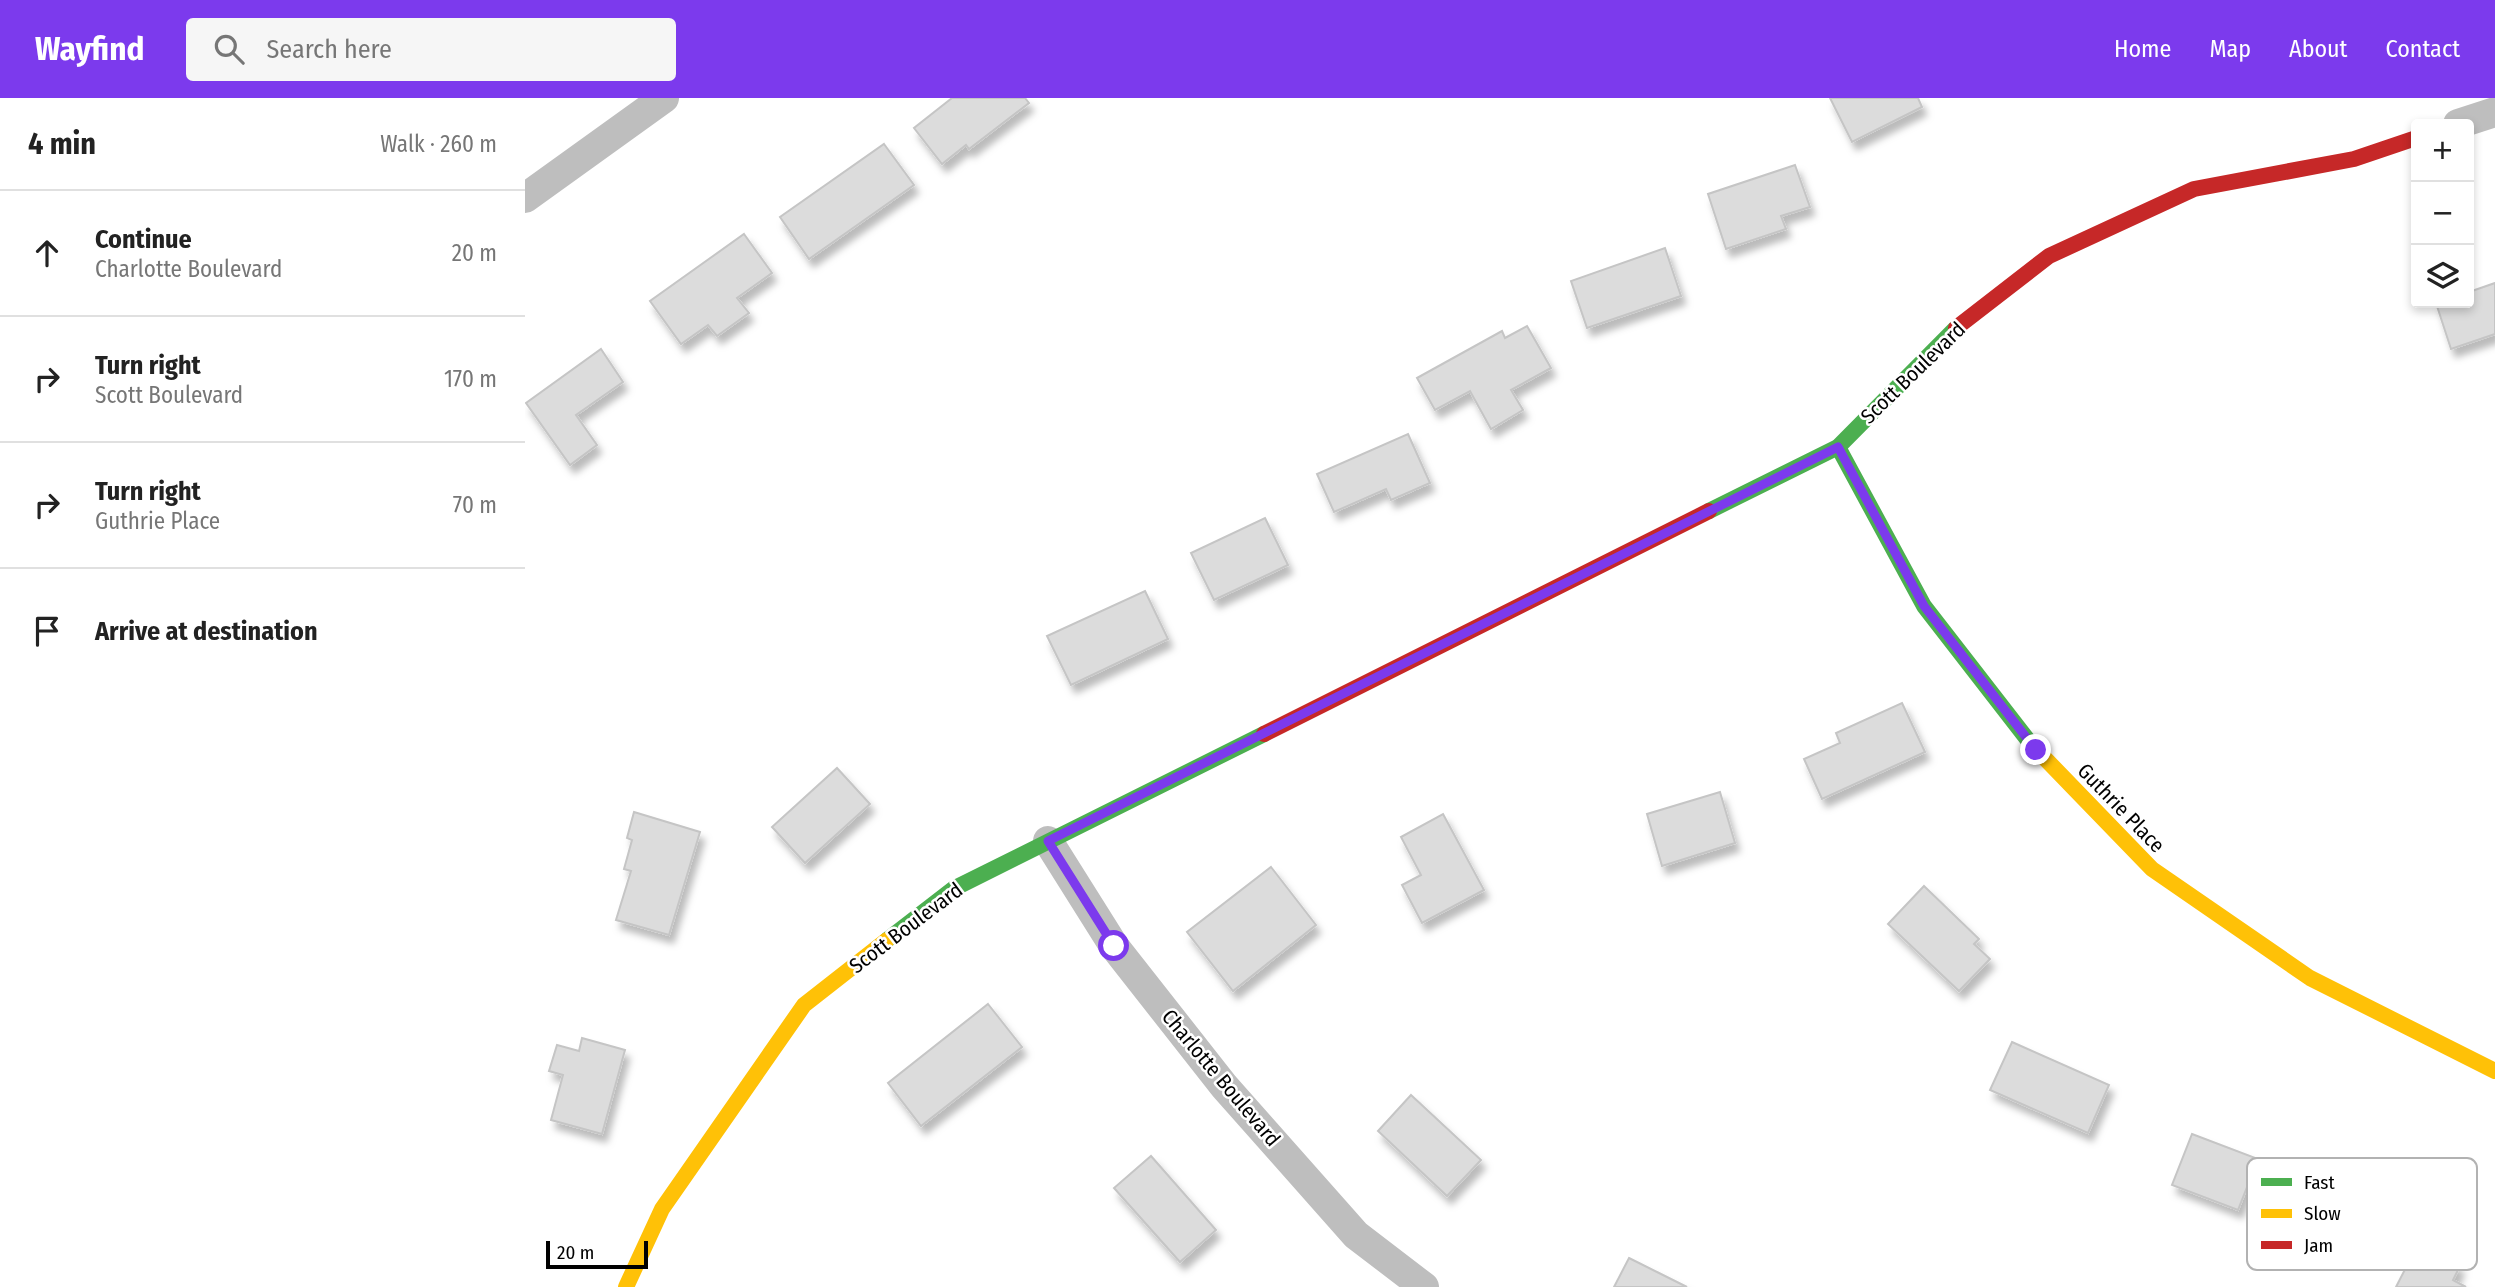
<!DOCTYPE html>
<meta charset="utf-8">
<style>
:root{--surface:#fff;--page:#f6f6f6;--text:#222;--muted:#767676;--line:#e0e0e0;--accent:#7c3aed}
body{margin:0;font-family:"Fira Sans Condensed",sans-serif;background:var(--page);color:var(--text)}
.controls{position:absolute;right:21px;top:21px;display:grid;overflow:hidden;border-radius:7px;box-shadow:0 4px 10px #0003}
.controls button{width:63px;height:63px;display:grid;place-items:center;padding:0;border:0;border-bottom:2px solid var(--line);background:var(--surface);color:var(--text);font:35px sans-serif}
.scale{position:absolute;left:21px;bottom:18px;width:102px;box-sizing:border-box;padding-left:7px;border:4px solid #000;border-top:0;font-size:19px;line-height:24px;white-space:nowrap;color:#000;-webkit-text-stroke:5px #fff;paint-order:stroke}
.stop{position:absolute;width:21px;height:21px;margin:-16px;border:5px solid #7c3aed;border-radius:50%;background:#fff}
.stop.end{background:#7c3aed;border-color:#fff;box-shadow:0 2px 7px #0008}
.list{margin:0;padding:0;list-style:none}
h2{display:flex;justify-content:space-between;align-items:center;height:91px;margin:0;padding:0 28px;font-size:30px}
h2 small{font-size:23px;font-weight:400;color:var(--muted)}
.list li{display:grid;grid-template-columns:46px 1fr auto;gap:21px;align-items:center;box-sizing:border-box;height:126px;padding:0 28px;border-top:2px solid var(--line)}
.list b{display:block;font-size:26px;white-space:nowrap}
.list p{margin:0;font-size:23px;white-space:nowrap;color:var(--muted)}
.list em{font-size:23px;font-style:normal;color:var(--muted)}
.icon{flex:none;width:38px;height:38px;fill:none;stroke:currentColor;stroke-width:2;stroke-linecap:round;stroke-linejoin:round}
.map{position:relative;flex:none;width:1970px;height:1189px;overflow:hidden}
header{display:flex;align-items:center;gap:42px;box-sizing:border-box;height:98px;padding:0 35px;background:var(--accent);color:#fff}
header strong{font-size:33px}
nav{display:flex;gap:38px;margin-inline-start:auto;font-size:24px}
.search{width:490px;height:63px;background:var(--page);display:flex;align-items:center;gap:18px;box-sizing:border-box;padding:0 24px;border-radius:7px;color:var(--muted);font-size:26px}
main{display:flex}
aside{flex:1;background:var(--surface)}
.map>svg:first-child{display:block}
.building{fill:#dcdcdc;stroke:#c5c5c5;stroke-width:2;filter:url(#shadow)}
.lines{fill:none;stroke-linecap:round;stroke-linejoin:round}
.street{stroke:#bebebe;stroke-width:30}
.fast{stroke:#4caf50;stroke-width:16}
.slow{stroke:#ffc107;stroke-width:16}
.jam{stroke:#c62828;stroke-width:16}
.route{stroke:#7c3aed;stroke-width:9}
.labels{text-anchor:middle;stroke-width:5;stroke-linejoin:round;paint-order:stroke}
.street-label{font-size:21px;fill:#000;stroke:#fff}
.key{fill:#fff;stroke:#b2b2b2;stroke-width:2}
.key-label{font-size:19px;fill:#000}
</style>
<header>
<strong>Wayfind</strong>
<div class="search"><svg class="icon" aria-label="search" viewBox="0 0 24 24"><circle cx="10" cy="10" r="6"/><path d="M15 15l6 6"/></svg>Search here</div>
<nav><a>Home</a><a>Map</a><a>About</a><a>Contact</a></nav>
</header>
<main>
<aside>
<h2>4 min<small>Walk · 260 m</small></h2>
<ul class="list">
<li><svg class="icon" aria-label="ahead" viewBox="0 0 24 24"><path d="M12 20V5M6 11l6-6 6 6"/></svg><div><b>Continue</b><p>Charlotte Boulevard</p></div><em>20 m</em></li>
<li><svg class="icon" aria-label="right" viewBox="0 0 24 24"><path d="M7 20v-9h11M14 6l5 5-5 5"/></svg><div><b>Turn right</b><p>Scott Boulevard</p></div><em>170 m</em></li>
<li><svg class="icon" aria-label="right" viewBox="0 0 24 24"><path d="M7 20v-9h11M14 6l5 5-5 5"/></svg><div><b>Turn right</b><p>Guthrie Place</p></div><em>70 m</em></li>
<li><svg class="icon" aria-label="arrive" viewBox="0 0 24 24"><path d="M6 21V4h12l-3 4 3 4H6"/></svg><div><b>Arrive at destination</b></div></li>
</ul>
</aside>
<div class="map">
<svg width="1970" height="1189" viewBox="0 0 1970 1189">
<defs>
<filter id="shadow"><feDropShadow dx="4.5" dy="8" stdDeviation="3.5" flood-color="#0004"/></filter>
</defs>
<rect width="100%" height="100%" fill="#fff"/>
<g class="building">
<polygon points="427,0 500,0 504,5 444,51 441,47 417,66 389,30"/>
<polygon points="1305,0 1393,0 1397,9 1327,44"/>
<polygon points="359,46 389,87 284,161 255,119"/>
<polygon points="1270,67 1285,109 1256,118 1261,131 1201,151 1183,96"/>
<polygon points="219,136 247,175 212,200 224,215 192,238 183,227 156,246 125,203"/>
<polygon points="1140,150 1156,198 1062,230 1046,183"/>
<polygon points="1970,185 1970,236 1926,251 1911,205 1944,205 1944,194"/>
<polygon points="1002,228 1026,270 986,292 998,312 966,331 945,293 910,312 892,280 977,233 980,240"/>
<polygon points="76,251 98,284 51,317 72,347 45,367 1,305"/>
<polygon points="883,336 905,385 866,402 861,391 809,414 792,376"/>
<polygon points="740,420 763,467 689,502 666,455"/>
<polygon points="620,493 643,541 546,587 522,538"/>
<polygon points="1377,605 1400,654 1297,701 1279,661 1315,645 1311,635"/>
<polygon points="312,670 345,706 280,765 247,729"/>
<polygon points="1195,694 1210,745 1137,768 1122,716"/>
<polygon points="109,714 175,734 144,837 91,822 106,773 99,771 107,742 102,740"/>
<polygon points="918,716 959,792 897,825 877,787 896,777 876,739"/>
<polygon points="746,769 791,827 708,893 662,834"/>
<polygon points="1399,788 1454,841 1449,846 1465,861 1434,893 1363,826"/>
<polygon points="463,906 497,949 396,1028 363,985"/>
<polygon points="57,940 100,952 77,1036 26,1022 38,977 24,973 32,947 54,953"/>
<polygon points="1487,944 1584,987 1563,1035 1465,992"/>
<polygon points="886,997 956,1062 922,1098 853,1033"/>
<polygon points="1667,1036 1733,1061 1713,1112 1647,1087"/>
<polygon points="626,1058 691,1132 655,1164 589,1090"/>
<polygon points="1893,1146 1935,1168 1928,1182 1941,1189 1871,1189"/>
<polygon points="1104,1160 1162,1189 1089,1189"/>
</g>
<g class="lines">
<g class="street">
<polyline points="1933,26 1970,14"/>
<polyline points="0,100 139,0"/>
<polyline points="523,743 589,848 699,988 831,1137 899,1189"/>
</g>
<g class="fast">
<polyline points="1313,349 1399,508 1506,646"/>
<polyline points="1184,413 1313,349 1431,230"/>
<polyline points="362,842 428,791 739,636"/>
</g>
<g class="slow">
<polyline points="1506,646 1627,771 1785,880 1970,973"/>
<polyline points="101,1189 137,1111 279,907 362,842"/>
</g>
<g class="jam">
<polyline points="1431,230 1524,158 1669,91 1829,61 1891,40"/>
<polyline points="739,636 1184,413"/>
</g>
</g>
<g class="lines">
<polyline class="route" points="589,848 523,743 1313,349 1399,508 1511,652"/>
</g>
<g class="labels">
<g class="street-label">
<text transform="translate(1388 275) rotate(-44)" y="7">Scott Boulevard</text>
<text transform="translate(1596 710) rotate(46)" y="7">Guthrie Place</text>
<text transform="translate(381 830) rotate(-37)" y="7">Scott Boulevard</text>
<text transform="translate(696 980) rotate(50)" y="7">Charlotte Boulevard</text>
</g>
</g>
<rect x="1722" y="1060" width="230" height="112" rx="10" class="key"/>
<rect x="1736" y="1080" width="31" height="8" fill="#4caf50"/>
<rect x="1736" y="1111" width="31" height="9" fill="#ffc107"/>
<rect x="1736" y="1143" width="31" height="8" fill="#c62828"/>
<g class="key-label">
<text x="1779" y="1091">Fast</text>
<text x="1779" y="1122">Slow</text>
<text x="1779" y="1154">Jam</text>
</g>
</svg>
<div class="controls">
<button>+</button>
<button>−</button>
<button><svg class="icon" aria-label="layers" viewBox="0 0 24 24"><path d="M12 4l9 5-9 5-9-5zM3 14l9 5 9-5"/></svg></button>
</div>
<div class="scale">20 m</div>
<div class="stop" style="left:589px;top:848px"></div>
<div class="stop end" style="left:1511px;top:652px"></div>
</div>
</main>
